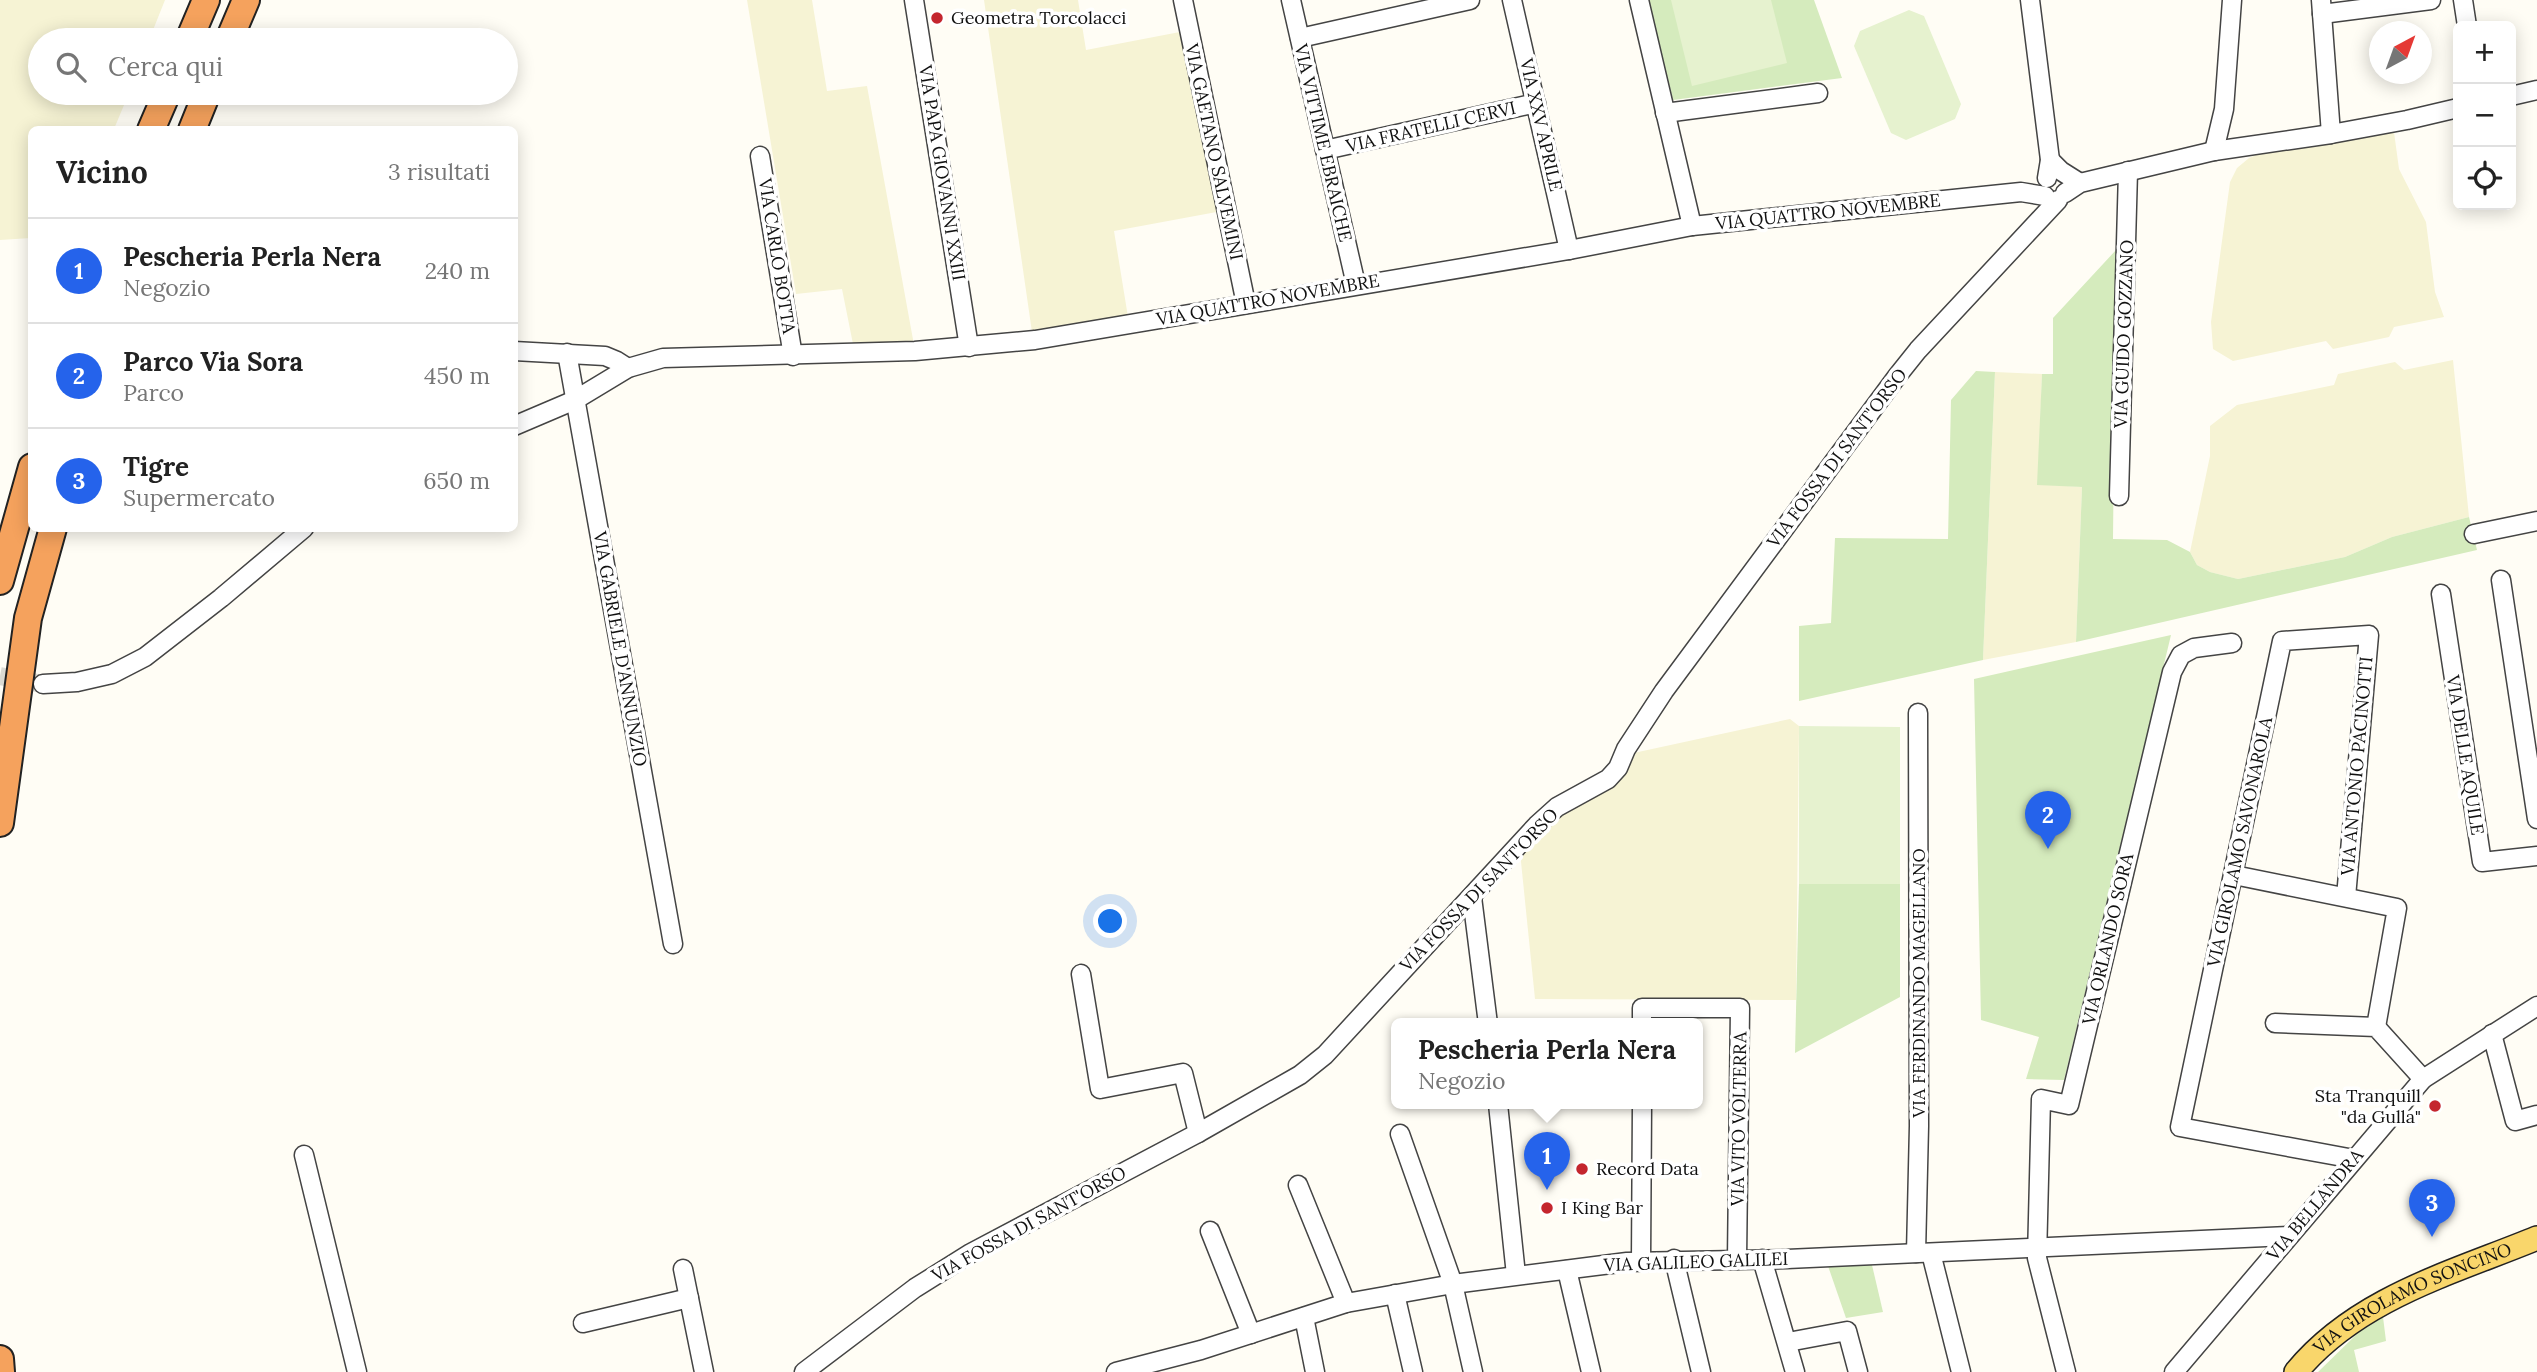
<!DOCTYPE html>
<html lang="it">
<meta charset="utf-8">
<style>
:root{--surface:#fff;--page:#f2f2f2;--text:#222;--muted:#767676;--line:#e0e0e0;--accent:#2563eb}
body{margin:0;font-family:Lora,serif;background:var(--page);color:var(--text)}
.controls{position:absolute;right:21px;top:21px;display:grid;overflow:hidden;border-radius:10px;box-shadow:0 4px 18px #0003}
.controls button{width:63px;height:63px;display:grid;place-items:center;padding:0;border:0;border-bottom:2px solid var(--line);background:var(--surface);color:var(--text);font:35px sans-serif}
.compass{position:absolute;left:2369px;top:21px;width:63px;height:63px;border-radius:50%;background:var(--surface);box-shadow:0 4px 18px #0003;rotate:41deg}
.you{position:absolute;left:1111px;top:922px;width:24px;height:24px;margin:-18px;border:5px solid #fff;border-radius:50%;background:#1a73e8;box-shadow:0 0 0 10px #1a73e833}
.badge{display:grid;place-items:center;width:46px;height:46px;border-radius:50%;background:var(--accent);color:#fff;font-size:23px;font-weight:700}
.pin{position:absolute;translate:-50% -58px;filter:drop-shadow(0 2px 4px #0008)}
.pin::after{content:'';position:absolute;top:37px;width:24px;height:21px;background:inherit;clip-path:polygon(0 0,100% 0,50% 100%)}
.popup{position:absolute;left:1391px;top:1018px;width:312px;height:91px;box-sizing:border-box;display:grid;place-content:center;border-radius:10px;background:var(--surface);filter:drop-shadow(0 2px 5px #0005);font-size:23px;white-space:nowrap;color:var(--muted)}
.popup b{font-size:26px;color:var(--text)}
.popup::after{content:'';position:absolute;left:50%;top:100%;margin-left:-14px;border:14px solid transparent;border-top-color:var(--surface)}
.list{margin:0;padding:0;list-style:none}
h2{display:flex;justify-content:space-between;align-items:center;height:91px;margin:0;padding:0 28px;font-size:30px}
h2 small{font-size:23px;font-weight:400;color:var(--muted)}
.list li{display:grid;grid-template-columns:46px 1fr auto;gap:21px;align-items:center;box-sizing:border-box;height:105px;padding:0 28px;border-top:2px solid var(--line)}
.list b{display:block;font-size:26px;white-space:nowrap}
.list p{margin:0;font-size:23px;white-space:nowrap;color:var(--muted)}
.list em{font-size:23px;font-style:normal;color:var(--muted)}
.icon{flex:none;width:38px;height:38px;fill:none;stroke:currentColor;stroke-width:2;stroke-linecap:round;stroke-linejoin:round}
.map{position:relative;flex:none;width:2537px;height:1372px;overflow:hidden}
.search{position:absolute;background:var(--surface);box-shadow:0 4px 18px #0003;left:28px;top:28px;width:490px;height:77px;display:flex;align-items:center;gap:18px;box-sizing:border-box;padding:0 24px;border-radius:38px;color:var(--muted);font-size:26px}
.panel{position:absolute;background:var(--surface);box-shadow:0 4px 18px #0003;left:28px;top:126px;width:490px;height:406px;border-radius:10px}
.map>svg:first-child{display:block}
.farmland{fill:#f6f3d4}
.green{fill:#d5ebbd}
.pitch{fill:#e6f2cf}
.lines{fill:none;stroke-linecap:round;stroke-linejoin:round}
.minor-tunnel{stroke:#dbdad3;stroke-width:18;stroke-dasharray:18 9;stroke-linecap:butt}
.minor-casing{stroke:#444;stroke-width:21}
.major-casing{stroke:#222;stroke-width:26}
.highway-casing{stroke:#222;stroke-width:30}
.minor{stroke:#fff;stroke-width:18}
.major{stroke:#f9d66b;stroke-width:23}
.highway{stroke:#f5a25d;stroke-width:26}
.poi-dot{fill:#c4262e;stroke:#fff;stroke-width:2.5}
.labels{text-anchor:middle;stroke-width:7;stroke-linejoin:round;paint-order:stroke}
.poi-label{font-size:18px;fill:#111;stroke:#fff;text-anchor:start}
.street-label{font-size:18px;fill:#111;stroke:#fff}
</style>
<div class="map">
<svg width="2537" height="1372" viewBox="0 0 2537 1372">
<rect width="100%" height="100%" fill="#fffdf5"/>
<g class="farmland">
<polygon points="0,0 165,0 149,40 40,40 40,93 129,93 114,129 32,130 31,238 0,240"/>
<polygon points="747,0 812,0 827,91 867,86 914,345 853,344 842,289 796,294"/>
<polygon points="984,0 1078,0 1086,50 1185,31 1222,211 1114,231 1128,317 1032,332"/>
<polygon points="2394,132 2399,169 2426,222 2435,292 2444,317 2394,327 2389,337 2333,349 2326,341 2233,361 2213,349 2211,322 2230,182 2237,168 2249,158 2263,152"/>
<polygon points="2453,360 2469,517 2392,537 2345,557 2238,579 2210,572 2197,565 2190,552 2210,456 2210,426 2237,405 2334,385 2338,374 2395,362 2404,370"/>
<polygon points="1995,372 2042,374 2038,484 2082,487 2076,642 1983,660"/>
<polygon points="1790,719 1799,726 1796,1000 1535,999 1520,852 1541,829 1629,754"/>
</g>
<g class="green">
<polygon points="1648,0 1814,0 1842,78 1673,100"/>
<polygon points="2116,250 2113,539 2167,540 2190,552 2197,565 2210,572 2238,579 2345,557 2392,537 2469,517 2477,550 2076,642 2082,487 2037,485 2042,374 2053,374 2053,318"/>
<polygon points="1976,371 1995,372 1983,660 1799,701 1799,626 1831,623 1835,538 1948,539 1951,400"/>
<polygon points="2171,635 2064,1080 2026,1079 2039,1037 1981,1020 1974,679"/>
<polygon points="1799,884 1900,884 1900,997 1795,1053"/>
<polygon points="1872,1265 1883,1312 1846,1318 1828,1266"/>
<polygon points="2383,1317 2386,1341 2354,1350 2359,1372 2318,1372 2359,1332"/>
</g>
<g class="pitch">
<polygon points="1671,0 1771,0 1787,63 1692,86"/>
<polygon points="1909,10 1924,16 1961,104 1955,119 1906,140 1891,133 1854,46 1860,31"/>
<polygon points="1799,726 1900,727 1900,884 1799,884"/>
</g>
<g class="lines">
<polyline class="minor-tunnel" points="0,676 43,684"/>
<g class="minor-casing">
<g id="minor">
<polyline points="914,0 969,347"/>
<polyline points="1183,0 1246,304"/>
<polyline points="1291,0 1356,285"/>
<polyline points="1512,0 1569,250"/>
<polyline points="1639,0 1692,226"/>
<polyline points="2030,0 2050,160 2047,178"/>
<polyline points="2321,0 2331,134"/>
<polyline points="2463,0 2467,26"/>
<polyline points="2322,14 2431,0"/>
<polyline points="1300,38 1470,0"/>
<polyline points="2511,96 2537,90"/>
<polyline points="1665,113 1818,93"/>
<polyline points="1325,150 1536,103"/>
<polyline points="2214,151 2224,109 2232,0"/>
<polyline points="760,156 793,356"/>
<polyline points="2050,160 2061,171 2080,183"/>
<polyline points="2065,193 2080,183 2214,151 2331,134 2407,120 2458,108"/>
<polyline points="514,351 605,356 617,361 628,368"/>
<polyline points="567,353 673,944"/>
<polyline points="514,426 575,400 628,368 663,358 915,351 1035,340 1569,250 1692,226 2021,192 2045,196"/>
<polyline points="2119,496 2128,171"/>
<polyline points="2474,534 2537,521"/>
<polyline points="2501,580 2537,819"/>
<polyline points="2441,594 2482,862 2537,856"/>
<polyline points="43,684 77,682 112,674 145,657 221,598 304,528"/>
<polyline points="2234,875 2397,908 2376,1027"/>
<polyline points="1472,897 1488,1024"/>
<polyline points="2346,897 2369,635 2282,641 2180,1127 2354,1159"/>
<polyline points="1081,974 1100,1089 1183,1073 1198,1133"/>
<polyline points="2275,1023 2376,1027 2423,1079"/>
<polyline points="1642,1024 1642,1008 1740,1008 1737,1260"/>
<polyline points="2492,1034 2515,1121 2537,1115"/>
<polyline points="1498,1104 1516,1275"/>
<polyline points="1400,1134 1453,1284 1473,1372"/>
<polyline points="304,1155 357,1372"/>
<polyline points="1298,1185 1346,1303"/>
<polyline points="1210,1231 1251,1334"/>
<polyline points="1916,1253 1919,1126 1918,713"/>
<polyline points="1931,1253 1961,1372"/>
<polyline points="1674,1259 1701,1372"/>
<polyline points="1762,1259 1795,1372"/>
<polyline points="1641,1261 1642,1104"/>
<polyline points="683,1269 704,1372"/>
<polyline points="1567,1270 1591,1372"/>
<polyline points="1395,1294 1413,1372"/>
<polyline points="1304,1317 1315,1372"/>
<polyline points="583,1323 689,1298"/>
<polyline points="1788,1342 1847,1331 1858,1372"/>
<polyline points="804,1372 915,1288 971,1253 1198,1133 1300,1075 1325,1055 1537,825 1557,807 1608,779 1618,768 1626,749 1664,691 1898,375 1918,350 2058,200"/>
<polyline points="1116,1372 1201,1350 1346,1303 1453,1284 1627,1262 1787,1259 2289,1236"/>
<polyline points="2066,1372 2037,1258 2041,1099 2069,1105 2172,672 2181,655 2194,648 2232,643"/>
<polyline points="2174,1372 2423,1079 2537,1006"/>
</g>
</g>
<g class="major-casing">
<g id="major">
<path id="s1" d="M 2296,1372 C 2357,1298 2452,1273 2537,1238"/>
</g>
</g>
<g class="highway-casing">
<g id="highway">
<polyline points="189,40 206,0"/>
<polyline points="229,40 246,0"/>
<polyline points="151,130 167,93"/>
<polyline points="192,130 207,93"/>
<polyline points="0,581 32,467"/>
<polyline points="0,823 28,618 53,528"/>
<polyline points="0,1359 1,1372"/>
</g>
</g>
<use href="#minor" class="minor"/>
<use href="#major" class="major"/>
<use href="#highway" class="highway"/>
</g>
<g class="poi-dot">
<circle cx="937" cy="18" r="7"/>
<circle cx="2435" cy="1106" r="7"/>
<circle cx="1582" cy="1169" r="7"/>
<circle cx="1547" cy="1208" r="7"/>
</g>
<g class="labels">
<g class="poi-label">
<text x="951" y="24">Geometra Torcolacci</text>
<text x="2421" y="1102" text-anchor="end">Sta Tranquill<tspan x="2421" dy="21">"da Gulla"</tspan></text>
<text x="1596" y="1175">Record Data</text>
<text x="1561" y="1214">I King Bar</text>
</g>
<g class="street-label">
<text transform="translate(1541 125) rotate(77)" y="6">VIA XXV APRILE</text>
<text transform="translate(1431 127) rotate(-13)" y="6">VIA FRATELLI CERVI</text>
<text transform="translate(1323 143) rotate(77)" y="6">VIA VITTIME EBRAICHE</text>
<text transform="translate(1214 152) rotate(78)" y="6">VIA GAETANO SALVEMINI</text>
<text transform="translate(942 173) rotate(81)" y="6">VIA PAPA GIOVANNI XXIII</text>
<text transform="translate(1828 212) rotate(-6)" y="6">VIA QUATTRO NOVEMBRE</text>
<text transform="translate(777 256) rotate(81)" y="6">VIA CARLO BOTTA</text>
<text transform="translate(1268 300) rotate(-10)" y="6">VIA QUATTRO NOVEMBRE</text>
<text transform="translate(2124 334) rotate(-88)" y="6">VIA GUIDO GOZZANO</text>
<text transform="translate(1837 458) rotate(-53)" y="6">VIA FOSSA DI SANT'ORSO</text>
<text transform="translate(620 649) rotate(80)" y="6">VIA GABRIELE D'ANNUNZIO</text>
<text transform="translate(2465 755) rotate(81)" y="6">VIA DELLE AQUILE</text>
<text transform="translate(2357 766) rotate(-85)" y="6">VIA ANTONIO PACINOTTI</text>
<text transform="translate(2240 842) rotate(-78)" y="6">VIA GIROLAMO SAVONAROLA</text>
<text transform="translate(1479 890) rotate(-46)" y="6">VIA FOSSA DI SANT'ORSO</text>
<text transform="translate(2108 939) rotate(-77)" y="6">VIA ORLANDO SORA</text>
<text transform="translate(1919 983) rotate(-90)" y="6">VIA FERDINANDO MAGELLANO</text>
<text transform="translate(1739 1119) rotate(-89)" y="6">VIA VITO VOLTERRA</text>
<text transform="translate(2315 1205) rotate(-50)" y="6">VIA BELLANDRA</text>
<text transform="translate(1029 1224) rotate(-29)" y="6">VIA FOSSA DI SANT'ORSO</text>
<text transform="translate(1696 1262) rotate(-2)" y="6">VIA GALILEO GALILEI</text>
<text dy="6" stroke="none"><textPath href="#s1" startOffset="140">VIA GIROLAMO SONCINO</textPath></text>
</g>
</g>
</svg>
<div class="controls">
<button>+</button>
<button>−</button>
<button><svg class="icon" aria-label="locate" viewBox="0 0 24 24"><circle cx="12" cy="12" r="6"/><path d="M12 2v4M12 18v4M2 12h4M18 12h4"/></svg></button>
</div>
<svg class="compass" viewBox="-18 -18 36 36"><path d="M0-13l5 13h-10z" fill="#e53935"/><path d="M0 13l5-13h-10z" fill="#767676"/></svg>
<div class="you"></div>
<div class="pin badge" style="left:1547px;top:1190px">1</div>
<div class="popup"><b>Pescheria Perla Nera</b>Negozio</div>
<div class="pin badge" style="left:2048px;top:849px">2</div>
<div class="pin badge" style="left:2432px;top:1237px">3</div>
<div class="search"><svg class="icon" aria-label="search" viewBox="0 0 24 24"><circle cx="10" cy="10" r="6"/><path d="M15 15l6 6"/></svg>Cerca qui</div>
<section class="panel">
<h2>Vicino<small>3 risultati</small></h2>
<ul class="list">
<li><span class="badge">1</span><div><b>Pescheria Perla Nera</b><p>Negozio</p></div><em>240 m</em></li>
<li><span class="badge">2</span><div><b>Parco Via Sora</b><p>Parco</p></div><em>450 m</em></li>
<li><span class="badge">3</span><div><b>Tigre</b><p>Supermercato</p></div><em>650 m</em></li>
</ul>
</section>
</div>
